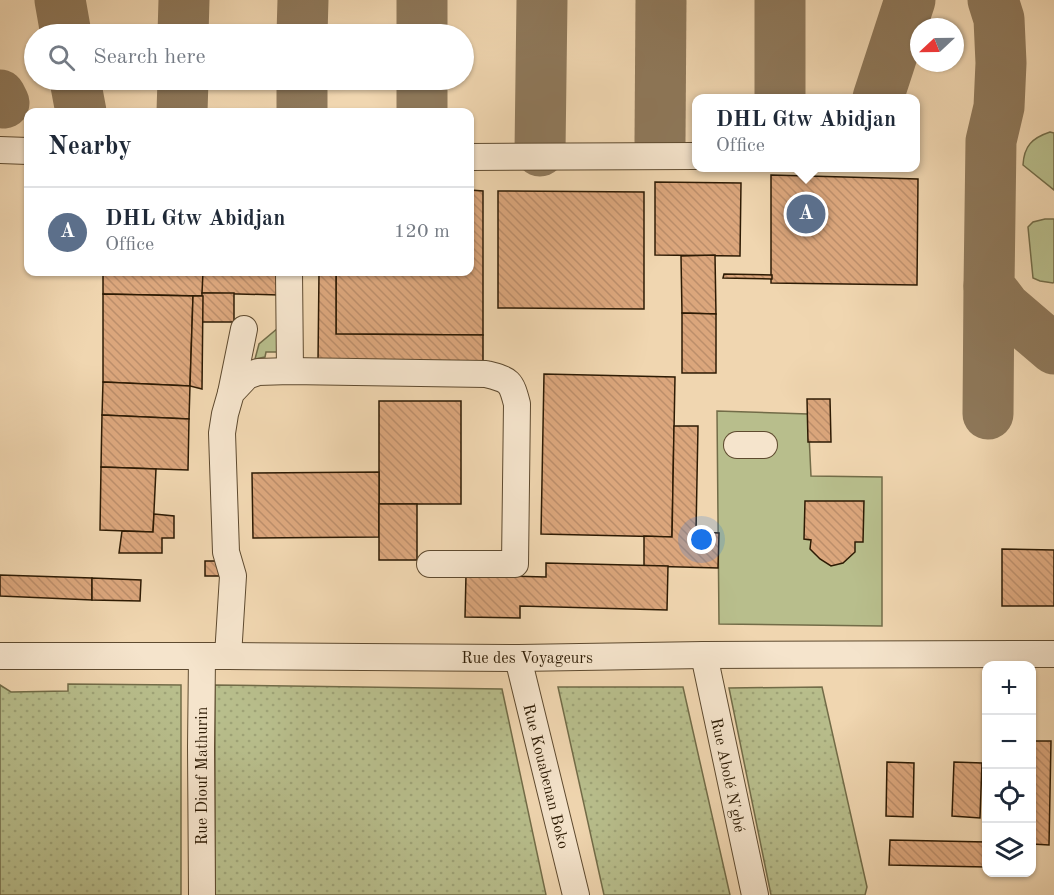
<!DOCTYPE html>
<meta charset="utf-8">
<style>
:root{--surface:#fff;--page:#f6f6f7;--text:#1f2937;--muted:#747a83;--line:#e0e1e3;--accent:#111827}
body{margin:0;font-family:"Old Standard TT",serif;background:var(--page);color:var(--text)}
.controls{position:absolute;right:18px;bottom:18px;display:grid;overflow:hidden;border-radius:12px;box-shadow:0 2px 4px #0004}
.controls button{width:54px;height:54px;display:grid;place-items:center;padding:0;border:0;border-bottom:2px solid var(--line);background:var(--surface);color:var(--text);font:30px sans-serif}
.compass{position:absolute;left:910px;top:18px;width:54px;height:54px;border-radius:50%;background:var(--surface);box-shadow:0 2px 4px #0004;rotate:248deg}
.you{position:absolute;left:702px;top:540px;width:21px;height:21px;margin:-15px;border:4px solid #fff;border-radius:50%;background:#1a73e8;box-shadow:0 0 0 9px #1a73e833}
.badge{display:grid;place-items:center;width:39px;height:39px;border-radius:50%;background:var(--accent);color:#fff;font-size:20px;font-weight:700}
.pin{position:absolute;translate:-50% -50%;border:3px solid #fff;box-shadow:0 2px 6px #0006}
.popup{position:absolute;left:692px;top:94px;width:228px;height:78px;box-sizing:border-box;display:grid;place-content:center;border-radius:12px;background:var(--surface);filter:drop-shadow(0 2px 4px #0005);font-size:20px;white-space:nowrap;color:var(--muted)}
.popup b{font-size:22px;color:var(--text)}
.popup::after{content:'';position:absolute;left:50%;top:100%;margin-left:-12px;border:12px solid transparent;border-top-color:var(--surface)}
.list{margin:0;padding:0;list-style:none}
h2{display:flex;justify-content:space-between;align-items:center;height:78px;margin:0;padding:0 24px;font-size:26px}
h2 small{font-size:20px;font-weight:400;color:var(--muted)}
.list li{display:grid;grid-template-columns:39px 1fr auto;gap:18px;align-items:center;box-sizing:border-box;height:90px;padding:0 24px;border-top:2px solid var(--line)}
.list b{display:block;font-size:22px;white-space:nowrap}
.list p{margin:0;font-size:20px;white-space:nowrap;color:var(--muted)}
.list em{font-size:20px;font-style:normal;color:var(--muted)}
.icon{flex:none;width:33px;height:33px;fill:none;stroke:currentColor;stroke-width:2;stroke-linecap:round;stroke-linejoin:round}
.map{position:relative;flex:none;width:1054px;height:895px;overflow:hidden}
.search{position:absolute;background:var(--surface);box-shadow:0 2px 4px #0004;left:24px;top:24px;width:450px;height:66px;display:flex;align-items:center;gap:15px;box-sizing:border-box;padding:0 21px;border-radius:33px;color:var(--muted);font-size:22px}
.panel{position:absolute;background:var(--surface);box-shadow:0 2px 4px #0004;left:24px;top:108px;width:450px;height:168px;border-radius:12px}
.map>svg:first-child{display:block}
.grass{fill:#b8be8c;stroke:#726c48;stroke-width:1.5}
.park{fill:url(#park-dots);stroke:#726c48;stroke-width:1.5}
.lines{fill:none;stroke-linecap:round;stroke-linejoin:round}
.taxiway{stroke:#8e785a;stroke-width:51}
.building{fill:url(#building-back-hatch);stroke:#2d1b04;stroke-width:1.5}
.minor-casing{stroke:#5e4a2f;stroke-width:28}
.minor{stroke:#f5e4cc;stroke-width:26}
.labels{text-anchor:middle;stroke-width:4.5;stroke-linejoin:round;paint-order:stroke}
.street-label{font-size:16px;fill:#2d1b04;stroke:#f5e4cc}
</style>
<div class="map">
<svg width="1054" height="895" viewBox="0 0 1054 895">
<defs>
<pattern id="park-dots" width="8" height="8" patternUnits="userSpaceOnUse" patternTransform="scale(1.5)"><rect width="8" height="8" fill="#b8be8c"/><path d="M2 2h.1M6 6h.1" fill="none" stroke="#9ea377" stroke-width="1.8" stroke-linecap="round"/></pattern>
<pattern id="building-back-hatch" width="6" height="6" patternUnits="userSpaceOnUse" patternTransform="scale(1.5)"><rect width="6" height="6" fill="#dba67c"/><path d="M-1 5l2 2M0 0l6 6M5-1l2 2" fill="none" stroke="#bc8e6a"/></pattern>
</defs>
<rect width="100%" height="100%" fill="#f0d6b0"/>
<filter id="stains"><feTurbulence type="fractalNoise" baseFrequency=".00333" numOctaves="4"/><feColorMatrix values="0 0 0 0 .2 0 0 0 0 .09 0 0 0 0 .02 0 0 0 .5 -.17"/></filter>
<radialGradient id="worn" r=".72"><stop offset=".6" stop-color="#630" stop-opacity="0"/><stop offset="1" stop-color="#630" stop-opacity=".3"/></radialGradient>
<g class="grass">
<path d="M 1050,132 L 1054,133 L 1054,190 L 1023,165 C 1024,146 1032,138 1050,132 Z"/>
<polygon points="1045,219 1054,219 1054,282 1053,283 1040,281 1033,278 1028,227 1033,222"/>
<polygon points="278,328 279,352 266,352 265,357 255,359 259,344"/>
<polygon points="717,411 808,414 811,476 882,477 882,626 719,624"/>
</g>
<g class="park">
<polygon points="68,684 181,685 181,895 0,895 0,685 11,692 68,691"/>
<polygon points="215,685 502,689 546,895 215,895"/>
<polygon points="558,687 683,687 730,895 604,895"/>
<polygon points="822,687 867,887 865,895 771,895 729,688"/>
</g>
<g class="lines">
<g class="taxiway">
<polyline points="60,0 66,34"/>
<polyline points="780,0 780,98"/>
<polyline points="993,0 999,19 1001,63 999,107 991,141 989,286 1005,307 1054,349"/>
<polyline points="183,34 184,0"/>
<polyline points="302,34 303,0"/>
<polyline points="422,34 422,0"/>
<polyline points="75,80 81,112"/>
<polyline points="0,95 4,103"/>
<polyline points="878,98 910,0"/>
<polyline points="182,112 183,80"/>
<polyline points="302,112 302,80"/>
<polyline points="422,112 422,80"/>
<polyline points="660,141 661,0"/>
<polyline points="540,151 542,0"/>
<polyline points="988,414 989,286"/>
</g>
</g>
<g class="building">
<polygon points="771,175 918,179 917,285 771,283"/>
<polygon points="655,182 741,183 740,256 655,255"/>
<polygon points="470,190 483,191 483,335 336,334 336,272 470,272"/>
<polygon points="498,191 644,192 644,309 498,308"/>
<polygon points="715,255 716,314 682,313 681,256"/>
<polygon points="103,272 203,272 203,296 103,294"/>
<polygon points="203,272 280,272 279,295 202,293"/>
<polygon points="319,272 336,272 336,334 483,335 483,363 318,362"/>
<polygon points="724,274 772,275 772,279 723,278"/>
<rect x="202" y="293" width="32" height="29"/>
<polygon points="103,294 193,296 190,386 103,382"/>
<polygon points="193,296 203,296 202,389 190,386"/>
<polygon points="682,313 716,314 716,373 682,373"/>
<polygon points="544,374 675,377 672,537 541,534"/>
<polygon points="103,382 190,386 189,419 102,415"/>
<polygon points="807,399 830,399 831,442 808,442"/>
<rect x="379" y="401" width="82" height="103"/>
<polygon points="102,415 189,419 188,470 101,467"/>
<polygon points="674,426 698,426 696,532 719,533 718,568 644,566 644,536 672,537"/>
<polygon points="101,467 156,469 153,532 100,530"/>
<polygon points="379,472 379,537 253,538 252,473"/>
<polygon points="805,501 864,501 863,542 855,542 855,552 843,563 831,566 820,559 810,549 811,540 804,539"/>
<rect x="379" y="504" width="38" height="56"/>
<polygon points="154,514 174,516 174,538 162,538 162,553 119,553 122,531 153,532"/>
<polygon points="1002,549 1054,550 1054,606 1002,606"/>
<polygon points="205,561 219,561 220,576 205,576"/>
<polygon points="546,563 668,566 667,610 520,606 520,618 465,617 466,575 546,577"/>
<polygon points="0,575 92,578 92,600 0,596"/>
<polygon points="92,578 141,580 140,601 92,600"/>
<polygon points="1032,741 1051,741 1049,845 1032,844"/>
<polygon points="887,762 914,763 913,817 886,816"/>
<polygon points="954,762 982,763 980,818 952,816"/>
<polygon points="890,840 986,842 986,867 889,865"/>
</g>
<g class="lines">
<g class="minor-casing">
<g id="minor">
<polyline points="0,150 28,151"/>
<polyline points="470,157 696,156"/>
<polyline points="289,272 290,371"/>
<polyline points="231,393 244,329"/>
<polyline points="737,445 764,445"/>
<polyline points="704,655 755,895"/>
<polyline points="0,656 228,656 518,658 704,655 1054,654"/>
<path d="M 228,656 L 233,576 L 226,552 L 222,433 L 225,414 L 231,393 L 247,376 L 258,372 L 290,371 L 486,374 C 509,380 511,380 517,404 L 515,564 L 430,564"/>
<polyline points="202,657 201,747 202,895"/>
<polyline points="518,658 576,895"/>
</g>
</g>
<use href="#minor" class="minor"/>
</g>
<g class="labels">
<g class="street-label">
<text x="527" y="663">Rue des Voyageurs</text>
<text transform="translate(729 775) rotate(78)" y="6">Rue Abolé N'gbé</text>
<text transform="translate(201 776) rotate(-90)" y="6">Rue Diouf Mathurin</text>
<text transform="translate(547 776) rotate(76)" y="6">Rue Kouabenan Boko</text>
</g>
</g>
<rect width="100%" height="100%" filter="url(#stains)"/>
<rect width="100%" height="100%" fill="url(#worn)"/>
</svg>
<div class="controls">
<button>+</button>
<button>−</button>
<button><svg class="icon" aria-label="locate" viewBox="0 0 24 24"><circle cx="12" cy="12" r="6"/><path d="M12 2v4M12 18v4M2 12h4M18 12h4"/></svg></button>
<button><svg class="icon" aria-label="layers" viewBox="0 0 24 24"><path d="M12 4l9 5-9 5-9-5zM3 14l9 5 9-5"/></svg></button>
</div>
<svg class="compass" viewBox="-18 -18 36 36"><path d="M0-13l5 13h-10z" fill="#e53935"/><path d="M0 13l5-13h-10z" fill="#747a83"/></svg>
<div class="you"></div>
<div class="pin badge" style="left:806px;top:214px;background:#5c6f8a">A</div>
<div class="popup"><b>DHL Gtw Abidjan</b>Office</div>
<div class="search"><svg class="icon" aria-label="search" viewBox="0 0 24 24"><circle cx="10" cy="10" r="6"/><path d="M15 15l6 6"/></svg>Search here</div>
<section class="panel">
<h2>Nearby<small></small></h2>
<ul class="list">
<li><span class="badge" style="background:#5c6f8a">A</span><div><b>DHL Gtw Abidjan</b><p>Office</p></div><em>120 m</em></li>
</ul>
</section>
</div>
